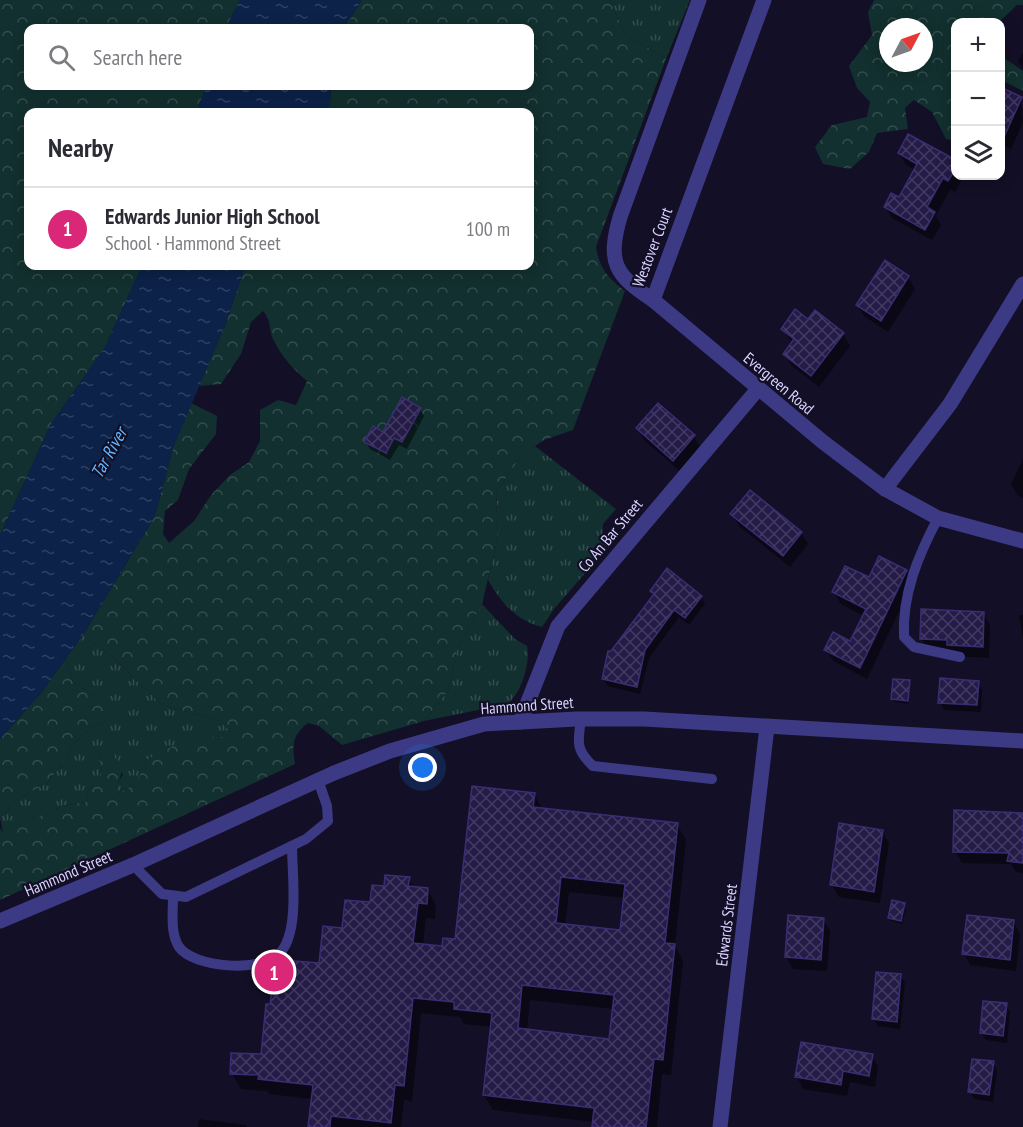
<!DOCTYPE html>
<meta charset="utf-8">
<style>
:root{--surface:#fff;--page:#f7f7f7;--text:#2b2b33;--muted:#7c7c81;--line:#e1e1e2;--accent:#db2777}
body{margin:0;font-family:"PT Sans Narrow",sans-serif;background:var(--page);color:var(--text)}
.controls{position:absolute;right:18px;top:18px;display:grid;overflow:hidden;border-radius:12px;box-shadow:0 3px 15px #0003}
.controls button{width:54px;height:54px;display:grid;place-items:center;padding:0;border:0;border-bottom:2px solid var(--line);background:var(--surface);color:var(--text);font:30px sans-serif}
.compass{position:absolute;left:879px;top:18px;width:54px;height:54px;border-radius:50%;background:var(--surface);box-shadow:0 3px 15px #0003;rotate:49deg}
.you{position:absolute;left:423px;top:768px;width:21px;height:21px;margin:-15px;border:4px solid #fff;border-radius:50%;background:#1a73e8;box-shadow:0 0 0 9px #1a73e833}
.badge{display:grid;place-items:center;width:39px;height:39px;border-radius:50%;background:var(--accent);color:#fff;font-size:20px;font-weight:700}
.pin{position:absolute;translate:-50% -50%;border:3px solid #fff;box-shadow:0 2px 6px #0006}
.list{margin:0;padding:0;list-style:none}
h2{display:flex;justify-content:space-between;align-items:center;height:78px;margin:0;padding:0 24px;font-size:26px}
h2 small{font-size:20px;font-weight:400;color:var(--muted)}
.list li{display:grid;grid-template-columns:39px 1fr auto;gap:18px;align-items:center;box-sizing:border-box;height:84px;padding:0 24px;border-top:2px solid var(--line)}
.list b{display:block;font-size:22px;white-space:nowrap}
.list p{margin:0;font-size:20px;white-space:nowrap;color:var(--muted)}
.list em{font-size:20px;font-style:normal;color:var(--muted)}
.icon{flex:none;width:33px;height:33px;fill:none;stroke:currentColor;stroke-width:2;stroke-linecap:round;stroke-linejoin:round}
.map{position:relative;flex:none;width:1023px;height:1127px;overflow:hidden}
.search{position:absolute;background:var(--surface);box-shadow:0 3px 15px #0003;left:24px;top:24px;width:510px;height:66px;display:flex;align-items:center;gap:15px;box-sizing:border-box;padding:0 21px;border-radius:12px;color:var(--muted);font-size:22px}
.panel{position:absolute;background:var(--surface);box-shadow:0 3px 15px #0003;left:24px;top:108px;width:510px;height:162px;border-radius:12px}
.map>svg:first-child{display:block}
.grass{fill:url(#grass-tufts)}
.forest{fill:url(#forest-crowns);fill-rule:evenodd}
.water{fill:url(#water-ripples)}
.shadow{fill:#0007;fill-rule:evenodd}
.building{fill:url(#building-cross-hatch);stroke:#3b2d73;stroke-width:1.5;fill-rule:evenodd}
.lines{fill:none;stroke-linecap:round;stroke-linejoin:round}
.service{stroke:#3d3a85;stroke-width:10}
.minor{stroke:#3d3a85;stroke-width:15}
.tertiary{stroke:#3d3a85;stroke-width:15}
.labels{text-anchor:middle;stroke-width:4.5;stroke-linejoin:round;paint-order:stroke}
.street-label{font-size:16px;fill:#d9d4ff;stroke:#130f26}
.water-label{font-size:18px;font-style:italic;fill:#62b6ff;stroke:#130f26}
</style>
<div class="map">
<svg width="1023" height="1127" viewBox="0 0 1023 1127">
<defs>
<pattern id="grass-tufts" width="24" height="20" patternUnits="userSpaceOnUse" patternTransform="scale(1.5)"><rect width="24" height="20" fill="#12302f"/><path d="M3 7l-1-3M5 7V3M7 7l1-3M15 17l-1-3M17 17v-4M19 17l1-3" fill="none" stroke="#344d4e"/></pattern>
<pattern id="forest-crowns" width="20" height="18" patternUnits="userSpaceOnUse" patternTransform="scale(1.5)"><rect width="20" height="18" fill="#12302f"/><path d="M2 6a3 3 0 1 1 6 0M12 15a3 3 0 1 1 6 0" fill="none" stroke="#344d4e"/></pattern>
<pattern id="water-ripples" width="26" height="14" patternUnits="userSpaceOnUse" patternTransform="scale(1.5)"><rect width="26" height="14" fill="#0c2248"/><path d="M2 4q2-2 4 0t4 0M15 11q2-2 4 0t4 0" fill="none" stroke="#2f4163"/></pattern>
<pattern id="building-cross-hatch" width="8" height="8" patternUnits="userSpaceOnUse" patternTransform="scale(1.5)"><rect width="8" height="8" fill="#241b47"/><path d="M0 0l8 8M0 8l8-8" fill="none" stroke="#433b63"/></pattern>
</defs>
<rect width="100%" height="100%" fill="#130f26"/>
<g class="grass">
<polygon points="610,0 690,0 666,59 624,33"/>
<path d="M 535,446 L 616,509 L 603,524 L 602,541 L 607,548 L 554,609 L 542,627 C 516,620 502,604 488,580 L 498,537 L 496,492 L 523,454 Z"/>
<path d="M 482,604 L 515,639 L 527,646 C 531,662 521,695 507,704 L 424,721 L 448,691 L 457,650 Z"/>
<path d="M 83,635 L 117,661 L 162,705 L 218,720 L 239,739 L 146,760 C 141,777 135,786 118,793 L 116,786 L 123,774 L 99,756 L 101,776 L 87,792 L 86,802 L 62,806 L 3,834 L 0,817 L 19,798 L 47,783 L 66,759 L 73,744 L 91,728 L 109,719 L 119,705 L 95,697 L 73,682 L 66,658 Z"/>
</g>
<g class="forest">
<polygon points="0,0 240,0 226,28 28,28 28,86 206,86 197,112 28,112 28,266 142,266 105,347 51,424 0,535"/>
<path d="M 362,0 L 610,0 L 624,33 L 666,59 L 596,247 C 600,269 607,277 625,291 L 573,430 L 544,440 L 523,454 L 496,492 L 498,537 L 482,604 L 457,650 L 448,691 L 424,721 L 342,745 L 319,726 L 308,723 C 292,735 292,745 295,764 L 0,900 L 0,828 L 3,833 L 62,806 L 86,802 L 87,792 L 101,776 L 99,756 L 105,753 L 113,755 C 123,767 124,772 116,786 L 119,793 C 135,786 141,776 146,760 C 180,741 199,735 238,738 L 218,720 L 162,705 L 117,661 L 83,635 L 155,516 L 173,448 L 191,403 L 217,416 L 216,434 L 189,469 L 178,500 L 165,511 L 163,534 L 169,543 L 194,521 L 211,495 L 230,475 L 249,462 L 260,441 L 260,410 L 278,400 L 296,405 L 307,381 C 294,370 281,356 274,341 C 268,330 272,320 263,311 L 251,322 L 241,354 L 221,384 L 199,386 L 226,323 L 245,266 L 530,266 L 530,112 L 325,112 L 330,104 L 331,86 L 530,86 L 530,28 L 344,28 Z"/>
<path d="M 874,0 L 1023,0 L 1023,5 L 1017,5 L 999,22 L 956,22 L 955,141 L 946,139 L 932,112 L 914,100 L 905,108 L 908,129 L 877,133 L 869,152 L 850,169 L 823,164 L 815,147 L 832,125 L 867,117 L 870,102 L 857,88 L 849,66 L 872,35 L 868,12 ZM 888,27 L 924,27 L 924,63 L 888,63 Z"/>
<polygon points="1001,56 1023,71 1023,91 1001,80"/>
<polygon points="66,658 73,682 95,697 120,704 109,719 91,728 73,744 66,759 47,783 19,798 0,817 0,739 42,692"/>
</g>
<g class="water">
<polygon points="240,0 362,0 344,28 226,28"/>
<polygon points="206,86 331,86 330,104 325,112 197,112"/>
<polygon points="142,266 245,266 226,323 173,448 155,516 83,635 42,692 0,739 0,535 51,424 105,347"/>
</g>
<g class="shadow">
<polygon points="1023,52 1023,69 1018,61"/>
<polygon points="1021,98 1023,122 1011,149 1000,144"/>
<polygon points="899,153 956,162 956,176 964,176 955,192 950,189 936,216 941,225 932,240 892,218 885,207 899,199 915,170 906,165"/>
<polygon points="885,262 908,277 915,289 888,332 864,316 857,305"/>
<polygon points="808,321 843,334 850,346 819,387 792,366 785,354 793,343 782,329"/>
<polygon points="420,409 424,416 407,449 399,445 390,460 370,449 366,442 384,434"/>
<polygon points="638,428 694,436 700,448 680,471 644,440"/>
<polygon points="1023,459 1023,498 1018,496 1011,484"/>
<polygon points="732,514 801,533 808,544 790,567 739,526"/>
<polygon points="906,571 913,582 867,679 833,661 826,650 851,643 864,616 841,604 834,592"/>
<polygon points="652,591 701,597 705,604 689,625 679,617 649,658 640,694 608,686 603,679 611,653 655,596"/>
<polygon points="983,613 990,625 989,658 955,656 928,650 921,638"/>
<polygon points="1019,615 1023,615 1023,639"/>
<polygon points="909,682 909,704 895,702 893,699"/>
<polygon points="978,682 982,690 981,712 944,710 940,702"/>
<path d="M 534,794 L 543,810 L 677,825 L 686,840 L 675,946 L 683,961 L 671,1075 L 662,1074 L 657,1127 L 594,1127 L 594,1122 L 493,1110 L 484,1095 L 492,1027 L 464,1024 L 460,1017 L 421,1013 L 412,1101 L 404,1100 L 401,1127 L 308,1127 L 312,1099 L 269,1094 L 267,1091 L 241,1089 L 232,1074 L 262,1056 L 271,1006 L 320,964 L 344,930 L 385,888 L 409,879 L 414,888 L 428,890 L 436,905 L 435,919 L 426,918 L 423,945 L 443,947 L 456,941 ZM 569,892 L 625,898 L 622,932 L 565,925 ZM 530,1000 L 614,1009 L 610,1040 L 527,1031 Z"/>
<polygon points="1023,814 1023,873 1016,872 1011,864 962,863 955,851"/>
<polygon points="882,831 889,843 880,903 839,897 832,885"/>
<polygon points="904,905 906,908 902,924 891,921 889,918"/>
<polygon points="823,919 830,931 827,971 793,969 786,957"/>
<polygon points="1014,922 1020,934 1016,971 970,965 964,953"/>
<polygon points="900,976 905,983 900,1029 878,1026 873,1018"/>
<polygon points="1006,1004 1010,1012 1007,1043 986,1040 981,1033"/>
<polygon points="872,1055 878,1067 875,1087 850,1082 847,1096 803,1089 797,1077"/>
<polygon points="993,1063 997,1070 993,1102 974,1099 970,1092"/>
<polygon points="199,1119 246,1125 247,1127 198,1127"/>
</g>
<g class="building">
<polygon points="1000,87 1022,97 1000,146"/>
<polygon points="908,134 956,160 956,168 948,181 943,178 927,207 935,212 925,230 884,207 891,193 899,197 917,164 898,153"/>
<polygon points="885,260 909,276 881,321 856,305"/>
<polygon points="795,309 808,319 815,310 844,333 811,376 783,354 794,339 781,329"/>
<polygon points="402,397 421,408 402,442 394,438 386,453 364,442 373,426 383,432"/>
<polygon points="658,403 695,435 673,461 636,428"/>
<polygon points="750,490 802,532 783,556 730,514"/>
<polygon points="879,556 907,570 860,668 824,650 833,632 850,641 866,609 832,592 845,566 869,577"/>
<polygon points="667,568 702,596 685,618 674,610 645,650 637,687 602,679 608,651 611,651 654,594 650,591"/>
<polygon points="921,609 984,612 983,647 947,645 947,640 920,639"/>
<polygon points="940,678 979,681 977,705 938,703"/>
<polygon points="893,679 910,680 908,701 891,699"/>
<path d="M 472,786 L 535,793 L 533,807 L 678,823 L 665,943 L 675,944 L 663,1060 L 654,1059 L 646,1127 L 592,1127 L 594,1108 L 483,1095 L 492,1013 L 454,1009 L 454,1002 L 413,998 L 404,1086 L 395,1085 L 391,1123 L 331,1116 L 330,1127 L 308,1127 L 313,1085 L 258,1079 L 259,1075 L 230,1074 L 231,1053 L 261,1054 L 266,1004 L 270,1004 L 276,965 L 283,960 L 319,963 L 323,926 L 342,928 L 345,900 L 370,902 L 372,885 L 384,886 L 385,875 L 410,877 L 408,886 L 428,888 L 427,904 L 418,903 L 413,943 L 442,946 L 443,938 L 455,939 ZM 561,877 L 625,884 L 620,930 L 556,923 ZM 522,985 L 614,995 L 609,1039 L 518,1028 Z"/>
<polygon points="954,810 1023,813 1023,863 1007,861 1009,853 953,852"/>
<polygon points="839,823 883,830 874,892 830,885"/>
<polygon points="892,900 905,903 901,921 888,918"/>
<polygon points="788,915 824,918 821,960 785,957"/>
<polygon points="967,915 1014,920 1010,960 962,954"/>
<polygon points="876,972 901,974 897,1022 872,1019"/>
<polygon points="983,1001 1007,1003 1003,1036 980,1033"/>
<polygon points="801,1042 873,1054 869,1076 843,1071 841,1085 795,1077"/>
<polygon points="972,1059 994,1061 989,1095 968,1092"/>
</g>
<g class="lines">
<g class="service">
<path d="M 938,518 C 918,556 902,594 904,637 L 914,647 L 960,657"/>
<path d="M 581,719 C 578,742 575,749 593,766 L 712,779"/>
<polyline points="133,865 162,894 186,897 306,839 328,821 327,806 318,780"/>
<path d="M 173,897 C 173,913 170,933 179,947 C 194,968 262,973 280,953 C 300,932 292,873 292,846"/>
</g>
<g class="minor">
<path d="M 699,0 L 620,217 C 607,263 615,275 653,300 L 823,442 L 885,489 L 938,518 L 1023,541"/>
<polyline points="653,300 764,0"/>
<polyline points="885,489 950,404 1023,284"/>
<polyline points="520,722 558,626 758,389"/>
<polyline points="720,1127 767,727"/>
</g>
<polyline class="tertiary" points="0,921 133,865 334,773 390,751 484,724 576,719 644,719 1023,741"/>
</g>
<g class="labels">
<g class="street-label">
<text transform="translate(652 247) rotate(-69)" y="6">Westover Court</text>
<text transform="translate(779 383) rotate(40)" y="6">Evergreen Road</text>
<text transform="translate(610 535) rotate(-50)" y="6">Co An Bar Street</text>
<text transform="translate(527 705) rotate(-4)" y="6">Hammond Street</text>
<text transform="translate(68 873) rotate(-23)" y="6">Hammond Street</text>
<text transform="translate(726 925) rotate(-83)" y="6">Edwards Street</text>
</g>
<g class="water-label">
<text transform="translate(109 453) rotate(-61)" y="6">Tar River</text>
</g>
</g>
</svg>
<div class="controls">
<button>+</button>
<button>−</button>
<button><svg class="icon" aria-label="layers" viewBox="0 0 24 24"><path d="M12 4l9 5-9 5-9-5zM3 14l9 5 9-5"/></svg></button>
</div>
<svg class="compass" viewBox="-18 -18 36 36"><path d="M0-13l5 13h-10z" fill="#e53935"/><path d="M0 13l5-13h-10z" fill="#7c7c81"/></svg>
<div class="you"></div>
<div class="pin badge" style="left:274px;top:972px">1</div>
<div class="search"><svg class="icon" aria-label="search" viewBox="0 0 24 24"><circle cx="10" cy="10" r="6"/><path d="M15 15l6 6"/></svg>Search here</div>
<section class="panel">
<h2>Nearby<small></small></h2>
<ul class="list">
<li><span class="badge">1</span><div><b>Edwards Junior High School</b><p>School · Hammond Street</p></div><em>100 m</em></li>
</ul>
</section>
</div>
